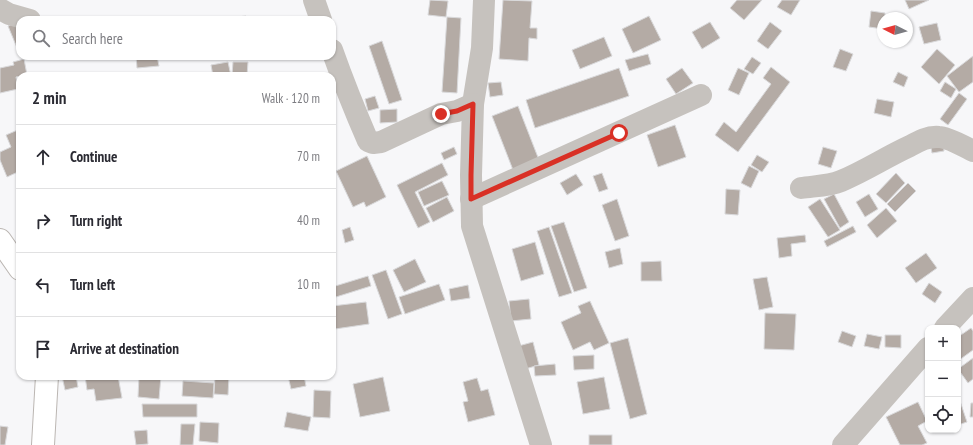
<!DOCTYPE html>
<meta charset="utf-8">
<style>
:root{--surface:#fff;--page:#f2f2f3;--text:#2b2b33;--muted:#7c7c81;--line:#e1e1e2}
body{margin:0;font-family:"PT Sans Narrow",sans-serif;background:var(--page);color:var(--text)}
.controls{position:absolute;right:12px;bottom:12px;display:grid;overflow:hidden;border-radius:8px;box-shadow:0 1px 3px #0004}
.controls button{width:36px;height:36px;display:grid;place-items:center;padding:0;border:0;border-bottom:1px solid var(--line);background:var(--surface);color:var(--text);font:20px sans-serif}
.compass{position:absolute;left:877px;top:12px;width:36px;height:36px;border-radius:50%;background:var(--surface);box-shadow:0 1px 3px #0004;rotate:276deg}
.stop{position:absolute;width:12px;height:12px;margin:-9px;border:3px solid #d93025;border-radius:50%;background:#fff}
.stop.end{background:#d93025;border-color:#fff;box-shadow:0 1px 4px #0008}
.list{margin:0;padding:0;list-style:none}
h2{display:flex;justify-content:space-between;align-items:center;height:52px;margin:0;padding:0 16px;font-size:17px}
h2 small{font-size:13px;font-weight:400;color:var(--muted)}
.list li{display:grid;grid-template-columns:26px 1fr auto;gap:12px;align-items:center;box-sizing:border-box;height:64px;padding:0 16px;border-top:1px solid var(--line)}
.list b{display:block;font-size:15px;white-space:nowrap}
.list em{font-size:13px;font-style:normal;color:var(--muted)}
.icon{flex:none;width:22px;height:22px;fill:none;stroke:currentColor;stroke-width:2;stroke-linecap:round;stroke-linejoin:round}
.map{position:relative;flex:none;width:973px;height:445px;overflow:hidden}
.search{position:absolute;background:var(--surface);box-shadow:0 1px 3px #0004;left:16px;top:16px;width:320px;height:44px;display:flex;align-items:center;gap:10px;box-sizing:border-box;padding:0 14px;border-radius:12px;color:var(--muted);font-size:15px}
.panel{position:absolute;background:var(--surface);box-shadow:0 1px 3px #0004;left:16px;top:72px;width:320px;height:308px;border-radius:12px}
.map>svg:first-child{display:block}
.building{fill:#b4aba5;stroke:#d9d9db}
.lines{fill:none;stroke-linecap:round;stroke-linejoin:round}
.major-casing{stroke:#bbb6b2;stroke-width:24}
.minor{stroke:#c6c2be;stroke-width:22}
.major{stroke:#fff;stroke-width:22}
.route{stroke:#d93025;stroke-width:5}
</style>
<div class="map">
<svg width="973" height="445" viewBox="0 0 973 445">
<rect width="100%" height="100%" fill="#f7f7f9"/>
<g class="building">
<polygon points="430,0 448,1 446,17 428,15"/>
<polygon points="503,0 532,1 530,28 537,28 537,39 529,38 528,61 499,59"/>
<polygon points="737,0 762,0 744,20 730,8"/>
<polygon points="782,0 800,0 791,15 777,7"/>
<polygon points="905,0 929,0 909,9"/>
<polygon points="871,11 885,13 885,18 883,18 883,29 869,27"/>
<polygon points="246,16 247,20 228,20 228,18"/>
<polygon points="649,16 661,40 633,53 622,29"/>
<polygon points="447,17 461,18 457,93 442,92"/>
<polygon points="20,21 20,55 8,26"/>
<polygon points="710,22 720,38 702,49 692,32"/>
<polygon points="770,22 782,31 768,49 757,41"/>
<polygon points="937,23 941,40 924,44 919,27"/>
<polygon points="604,37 612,56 580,69 572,50"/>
<polygon points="382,41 402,100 389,104 369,46"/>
<polygon points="840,49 853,54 846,71 833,67"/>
<polygon points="937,49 955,65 939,84 921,67"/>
<polygon points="648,54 651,64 629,71 625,60"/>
<polygon points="136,56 157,56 159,66 137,68"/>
<polygon points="221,56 240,56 221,58"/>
<polygon points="973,56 973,82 959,92 947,76"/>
<polygon points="752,57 761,63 753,74 744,69"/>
<polygon points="24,59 27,75 16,77 18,89 0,93 0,68 14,65 13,62"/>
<polygon points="228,62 231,76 213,76 211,65"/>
<polygon points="233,62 248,62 247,76 232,75"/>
<polygon points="771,67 790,82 738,152 715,135 724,122 736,132 771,84 763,78"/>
<polygon points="619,68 629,96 535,128 526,100"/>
<polygon points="682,68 693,83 676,94 666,79"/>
<polygon points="738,68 749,73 739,95 728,90"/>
<polygon points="898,72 908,77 904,87 893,82"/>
<polygon points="501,82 503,95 490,97 488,83"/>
<polygon points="945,82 956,89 951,98 940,91"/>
<polygon points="959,93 967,99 948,125 940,119"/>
<polygon points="375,96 379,108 368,111 365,99"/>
<polygon points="877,99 894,102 891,117 874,113"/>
<polygon points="518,106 539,160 513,170 492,116"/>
<polygon points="397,109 397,122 380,123 380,110"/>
<polygon points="675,125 686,157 658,167 647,135"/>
<polygon points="20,129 20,171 7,177 0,160 0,152 11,147 6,135"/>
<polygon points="943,140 944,151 932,153 930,142"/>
<polygon points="454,147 457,154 444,160 441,153"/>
<polygon points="823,147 837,151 831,168 818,164"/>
<polygon points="757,155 769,162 762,172 751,165"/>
<polygon points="367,156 386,197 366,207 364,202 353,207 336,171"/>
<polygon points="442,163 448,175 415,192 430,222 418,228 397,185"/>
<polygon points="749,166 759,171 751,188 741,183"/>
<polygon points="602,173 608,189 599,192 593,176"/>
<polygon points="896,173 905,183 886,203 876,194"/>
<polygon points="576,174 583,185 567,195 560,183"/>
<polygon points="442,181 449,195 424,206 418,192"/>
<polygon points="908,183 916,191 895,212 887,204"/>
<polygon points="726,189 740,190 738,215 725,214"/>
<polygon points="834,194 849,222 840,228 824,199"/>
<polygon points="869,194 878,209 865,217 856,202"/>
<polygon points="447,197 454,211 433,222 426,208"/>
<polygon points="617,199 629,236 615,241 602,205"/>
<polygon points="820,199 840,230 828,237 808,207"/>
<polygon points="886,208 897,221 877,238 867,225"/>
<polygon points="564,222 587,288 574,292 551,226"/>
<polygon points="853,226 856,232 827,247 824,241"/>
<polygon points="350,227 354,240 345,243 342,230"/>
<polygon points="549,227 572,293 559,297 537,231"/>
<polygon points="805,235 806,242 791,244 792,256 779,258 777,238"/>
<polygon points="535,242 544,274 521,281 512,249"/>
<polygon points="620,248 623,264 609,268 605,252"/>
<polygon points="926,253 937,268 916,283 905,268"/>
<polygon points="415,259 426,282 404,292 393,270"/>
<polygon points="661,261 662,281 641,281 641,262"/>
<polygon points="386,270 402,314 388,319 372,275"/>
<polygon points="368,276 371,286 336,297 332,287"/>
<polygon points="767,277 773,307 759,310 753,279"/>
<polygon points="929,283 942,292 935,303 922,294"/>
<polygon points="439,284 445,300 405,314 399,297"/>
<polygon points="468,285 470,298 451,301 449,289"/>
<polygon points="529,299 531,319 511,321 509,301"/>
<polygon points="590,301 609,343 594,350 590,342 573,350 561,322 581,313 578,306"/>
<polygon points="366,302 369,324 335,329 332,306"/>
<polygon points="765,313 796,314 794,350 764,349"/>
<polygon points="971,328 973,331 973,350 958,361 958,337"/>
<polygon points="842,331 856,336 852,347 838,342"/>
<polygon points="867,334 882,337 879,349 864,346"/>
<polygon points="885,335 901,335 901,348 885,347"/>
<polygon points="628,338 647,414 630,419 610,343"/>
<polygon points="533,342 539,365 518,371 511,348"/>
<polygon points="594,355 594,369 574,370 573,356"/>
<polygon points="973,358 973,379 968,383 958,369"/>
<polygon points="555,364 556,375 535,376 534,366"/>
<polygon points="62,376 76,376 78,387 65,390"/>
<polygon points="85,376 118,376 122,398 96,401 94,389 87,390"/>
<polygon points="139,376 161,376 159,399 138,397"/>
<polygon points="178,376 194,376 178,378"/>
<polygon points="215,376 229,376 228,395 214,394"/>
<polygon points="288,376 304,376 306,386 291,389"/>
<polygon points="383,377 390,411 360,417 353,384"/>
<polygon points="604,377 610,409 583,414 577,382"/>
<polygon points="477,378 481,391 488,389 495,415 468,422 463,402 468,401 463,382"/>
<polygon points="183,381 214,383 213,398 182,396"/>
<polygon points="314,390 331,391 330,418 313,417"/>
<polygon points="958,395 967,422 958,425"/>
<polygon points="918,402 927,421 918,426 927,443 922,445 900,445 886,417"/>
<polygon points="971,403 973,403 973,417 970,417"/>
<polygon points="142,404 197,404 197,417 143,417"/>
<polygon points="287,412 311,417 308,431 284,427"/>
<polygon points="200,422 219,423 218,443 199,441"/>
<polygon points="181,424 195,424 193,445 180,445"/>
<polygon points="0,426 8,427 5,445 0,445"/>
<polygon points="147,430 148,444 136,445 134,431"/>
<rect x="589" y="435" width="23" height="10"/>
</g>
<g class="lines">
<g class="major-casing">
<g id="major">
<polyline points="0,240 20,269"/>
<polyline points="43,445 47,376"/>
</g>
</g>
<g class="minor">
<polyline points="314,0 321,20"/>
<polyline points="484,0 482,48 473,104 471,175 472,226 541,445"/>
<polyline points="0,9 9,14 30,20"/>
<path d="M 332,50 C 343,81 355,111 368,141 L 373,143 L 381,142 L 441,114 L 457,111 L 473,104"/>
<path d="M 801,188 C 814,186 829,186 841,181 C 865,171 886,157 910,146 C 919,141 928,136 939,137 C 948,137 965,147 973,151"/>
<polyline points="471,199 701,95"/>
<polyline points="945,328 973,298"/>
<polyline points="843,445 928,348"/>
</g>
<use href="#major" class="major"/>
</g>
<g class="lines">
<polyline class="route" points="441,114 457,111 473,104 471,175 471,199 619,133"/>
</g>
</svg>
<div class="controls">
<button>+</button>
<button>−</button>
<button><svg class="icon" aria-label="locate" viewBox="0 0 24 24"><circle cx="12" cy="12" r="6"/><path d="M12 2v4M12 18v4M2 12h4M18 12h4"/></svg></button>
</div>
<svg class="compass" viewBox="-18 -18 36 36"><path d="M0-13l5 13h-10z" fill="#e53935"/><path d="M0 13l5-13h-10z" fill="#7c7c81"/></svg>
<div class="stop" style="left:619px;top:133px"></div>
<div class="stop end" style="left:441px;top:114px"></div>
<div class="search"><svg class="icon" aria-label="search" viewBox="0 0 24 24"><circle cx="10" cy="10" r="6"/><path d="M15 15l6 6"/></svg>Search here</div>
<section class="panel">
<h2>2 min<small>Walk · 120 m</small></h2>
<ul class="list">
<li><svg class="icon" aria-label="ahead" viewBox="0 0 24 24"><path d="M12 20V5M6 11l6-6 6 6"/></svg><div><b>Continue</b></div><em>70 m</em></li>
<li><svg class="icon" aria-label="right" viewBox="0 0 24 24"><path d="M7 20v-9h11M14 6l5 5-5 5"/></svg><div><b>Turn right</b></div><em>40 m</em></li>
<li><svg class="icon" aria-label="left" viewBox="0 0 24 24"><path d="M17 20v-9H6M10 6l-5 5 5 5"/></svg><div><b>Turn left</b></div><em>10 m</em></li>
<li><svg class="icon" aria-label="arrive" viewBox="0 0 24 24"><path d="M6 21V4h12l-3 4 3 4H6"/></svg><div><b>Arrive at destination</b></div></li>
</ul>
</section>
</div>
